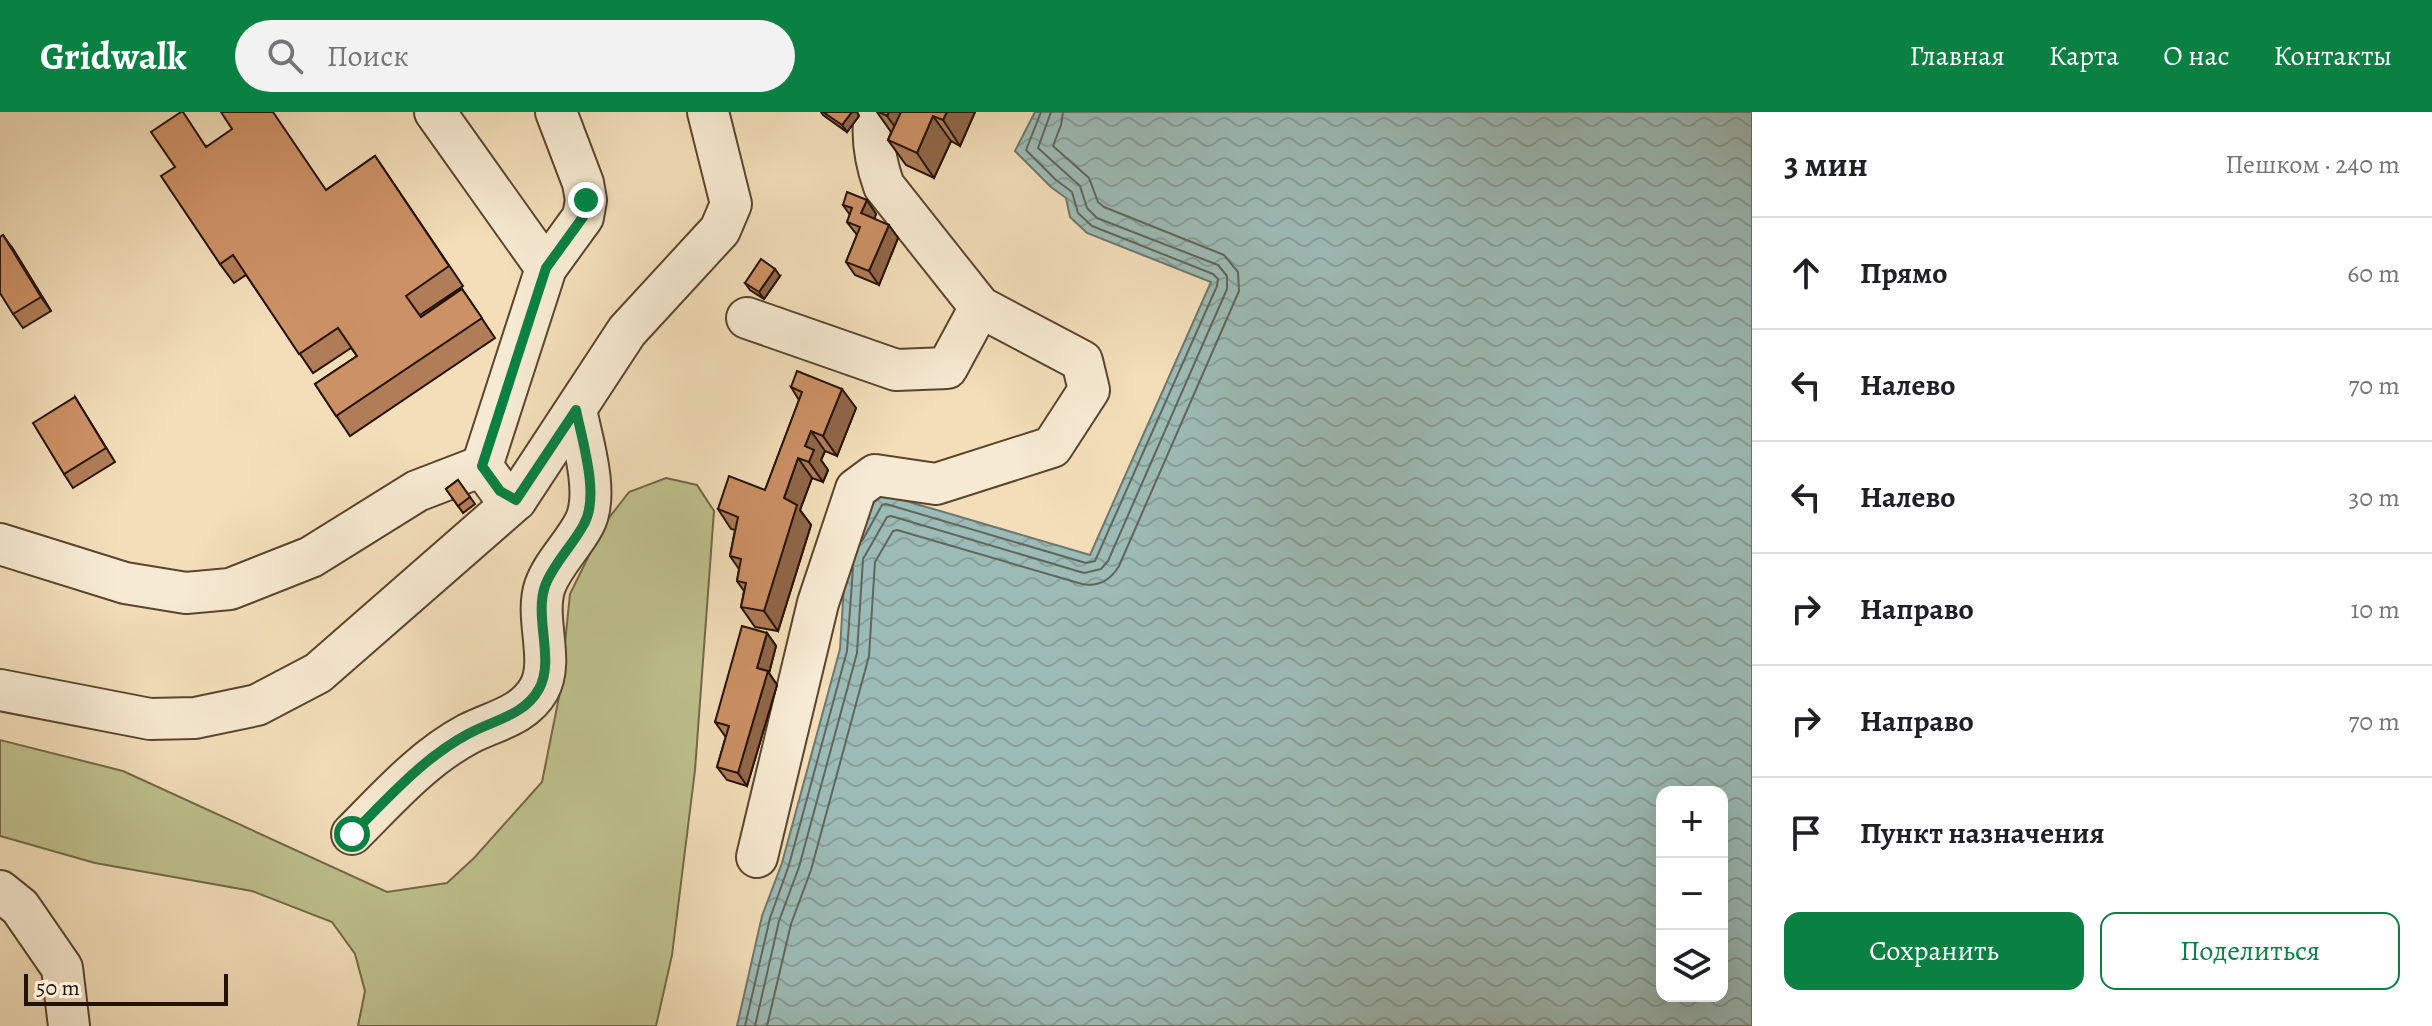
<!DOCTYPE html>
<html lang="ru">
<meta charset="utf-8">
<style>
:root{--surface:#fff;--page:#f2f2f2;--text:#202124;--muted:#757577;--line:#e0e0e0;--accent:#0b8043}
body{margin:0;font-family:Alegreya,serif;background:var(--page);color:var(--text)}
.controls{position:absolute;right:24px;bottom:24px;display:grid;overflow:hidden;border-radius:16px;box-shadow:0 8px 32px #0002}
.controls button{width:72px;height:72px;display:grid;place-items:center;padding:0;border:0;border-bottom:2px solid var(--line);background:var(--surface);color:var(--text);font:40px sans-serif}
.scale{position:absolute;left:24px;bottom:20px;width:204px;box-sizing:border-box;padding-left:8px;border:4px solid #241200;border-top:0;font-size:22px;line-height:28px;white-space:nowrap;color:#241200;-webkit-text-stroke:6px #f7ead2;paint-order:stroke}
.stop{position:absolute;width:24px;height:24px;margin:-18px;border:6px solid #0b8043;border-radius:50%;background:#fff}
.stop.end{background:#0b8043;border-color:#fff;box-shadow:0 2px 8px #0008}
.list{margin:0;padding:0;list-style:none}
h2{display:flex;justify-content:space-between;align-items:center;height:104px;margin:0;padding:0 32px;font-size:34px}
h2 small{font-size:26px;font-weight:400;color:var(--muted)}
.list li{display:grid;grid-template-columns:52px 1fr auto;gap:24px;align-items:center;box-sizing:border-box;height:112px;padding:0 32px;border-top:2px solid var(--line)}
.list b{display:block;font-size:30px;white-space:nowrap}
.list em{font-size:26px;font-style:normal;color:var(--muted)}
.actions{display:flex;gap:16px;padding:24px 32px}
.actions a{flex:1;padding:18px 0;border:2px solid var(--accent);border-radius:16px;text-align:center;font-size:28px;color:var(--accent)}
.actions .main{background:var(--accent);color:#fff}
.icon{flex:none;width:44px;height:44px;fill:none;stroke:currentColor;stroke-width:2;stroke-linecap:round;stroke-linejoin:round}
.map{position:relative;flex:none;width:1752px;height:914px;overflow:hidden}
header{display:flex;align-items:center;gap:48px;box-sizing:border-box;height:112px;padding:0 40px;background:var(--accent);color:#fff}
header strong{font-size:38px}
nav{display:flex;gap:44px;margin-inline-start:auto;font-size:28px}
.search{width:560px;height:72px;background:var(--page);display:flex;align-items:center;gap:20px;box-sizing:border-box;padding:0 28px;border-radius:44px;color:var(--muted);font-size:30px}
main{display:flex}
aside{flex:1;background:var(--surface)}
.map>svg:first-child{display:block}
.green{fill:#bec08d;stroke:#716946;stroke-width:2}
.water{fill:url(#water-waves);stroke:#6d776d;stroke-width:2;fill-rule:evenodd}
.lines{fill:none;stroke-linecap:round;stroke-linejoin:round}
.shore{stroke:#60665b;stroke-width:2}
.minor-casing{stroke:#58452e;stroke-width:44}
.minor{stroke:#f7ead2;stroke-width:40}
.wall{fill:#b07d58;stroke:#241200;stroke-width:2}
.shaded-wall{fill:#906647;stroke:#241200;stroke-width:2}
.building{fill:#cd9166;stroke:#241200;stroke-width:2}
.route{stroke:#0b8043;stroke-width:10}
</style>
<header>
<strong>Gridwalk</strong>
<div class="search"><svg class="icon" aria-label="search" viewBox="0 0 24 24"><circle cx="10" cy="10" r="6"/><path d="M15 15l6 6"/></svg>Поиск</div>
<nav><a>Главная</a><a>Карта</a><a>О нас</a><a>Контакты</a></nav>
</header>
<main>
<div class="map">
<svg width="1752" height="914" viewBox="0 0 1752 914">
<defs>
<pattern id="water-waves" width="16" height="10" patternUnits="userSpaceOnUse" patternTransform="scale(2)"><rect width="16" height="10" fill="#9dbbb6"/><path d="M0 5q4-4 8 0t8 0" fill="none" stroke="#87a09b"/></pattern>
</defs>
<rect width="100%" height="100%" fill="#f3deb9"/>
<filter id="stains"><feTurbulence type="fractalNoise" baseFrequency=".0025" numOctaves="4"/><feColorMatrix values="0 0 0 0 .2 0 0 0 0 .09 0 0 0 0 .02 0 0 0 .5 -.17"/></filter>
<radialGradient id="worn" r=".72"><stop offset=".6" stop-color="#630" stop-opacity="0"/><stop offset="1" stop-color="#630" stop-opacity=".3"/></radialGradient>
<polygon class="green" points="666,366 697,373 714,399 695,658 672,843 656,914 358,914 365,879 355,842 332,810 252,779 95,751 0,724 0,628 123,659 387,780 447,771 474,746 542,670 560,580 570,482 605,411 629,380"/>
<path class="water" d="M 1035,0 L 1752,0 L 1752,914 L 737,914 L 762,804 L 782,751 L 840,537 L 846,441 L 879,381 L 1090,443 L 1211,170 L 1087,121 L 1070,105 L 1066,86 L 1051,75 L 1015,39 ZM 1662,680 L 1722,680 L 1722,884 L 1662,884 Z"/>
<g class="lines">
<g class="shore">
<polyline points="862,429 882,393 886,392 1086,451 1095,449 1217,174 1218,167 1213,162 1092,114 1078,101 1072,80 1056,68 1026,38 1041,0"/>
<polyline points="745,914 770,806 789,753 847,539 853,456"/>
<polyline points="755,914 779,809 799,755 857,541 863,447 887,405 891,404 1084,461 1101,457 1108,449 1227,177 1227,164 1218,153 1097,106 1087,96 1080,74 1038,36 1051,0"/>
<path d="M 767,914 L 791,812 L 811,758 L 869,544 L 875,450 L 893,419 L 897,418 L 1082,472 C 1098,475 1110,469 1119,454 L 1239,179 L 1238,160 L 1224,143 L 1104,95 L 1098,90 L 1089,66 L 1053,34 L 1061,13 L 1063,0"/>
</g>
<g class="minor-casing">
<g id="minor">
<polyline points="435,0 546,156"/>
<polyline points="556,0 583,71 586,88 583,105 546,156 482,354 500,379 516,388 627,219 720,118 731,92 708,0"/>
<polyline points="747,206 896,258 947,256 980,195"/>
<polyline points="0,432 125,471 186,481 230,477 311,445 417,379 482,354"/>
<polyline points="0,578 150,607 195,606 257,593 318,561 516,388"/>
<path d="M 352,722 C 388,686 423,646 468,622 C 493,609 524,604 539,577 C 555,548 534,506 545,474 C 553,452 573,433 584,412 C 600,383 582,328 576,298"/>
<path d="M 757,745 L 818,491 L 856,377 L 875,363 L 936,372 L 1052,335 L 1089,278 L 1082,249 L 980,195 L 884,74 C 875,49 871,26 875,0"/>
<polyline points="0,779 20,795 62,856 69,914"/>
</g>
</g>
<use href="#minor" class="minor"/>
</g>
<g class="wall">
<polygon points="821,0 857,0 859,4 847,20 823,3"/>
<polygon points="877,0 975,0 960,34 951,29 934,66 906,53 888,28 891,20"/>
<polygon points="207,34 326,78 375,44 463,174 420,203 421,205 462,177 495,226 350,324 315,272 357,244 351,236 313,261 246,163 234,171 220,152"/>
<polygon points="867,88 876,102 874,107 898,126 879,173 855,163 846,150 857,123 847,110 850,103 843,93"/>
<polygon points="13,137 51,199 23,216 13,202"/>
<polygon points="780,164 764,187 750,178 745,171"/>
<polygon points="791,275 856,296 837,344 825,339 821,348 828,358 823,370 812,366 800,398 811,413 778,519 755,515 741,495 744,479 737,469 739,457 730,444 735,418 731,417 718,397 765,378 799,288"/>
<polygon points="75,285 115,350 73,376 64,362"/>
<polygon points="458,368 475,392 463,401 446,377"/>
<polygon points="767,521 776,534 769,561 777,573 747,674 727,668 717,655 726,624 725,624 715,610"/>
</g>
<g class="shaded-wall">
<polygon points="852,0 857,0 859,4 847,20 842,13"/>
<polygon points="889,0 918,0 905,29 887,4"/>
<polygon points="947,0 975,0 960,34 943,8"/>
<polygon points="933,4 951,29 934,66 917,41"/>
<polygon points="867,88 876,102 871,115 861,101"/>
<polygon points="889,113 898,126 879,173 869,159"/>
<polygon points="3,123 13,137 51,199 41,185"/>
<polygon points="775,157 780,164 764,187 759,180"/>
<polygon points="842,277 856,296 837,344 823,324"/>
<polygon points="811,319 825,339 821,348 828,358 823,370 809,350 805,334"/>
<polygon points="798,346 812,366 800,398 811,413 778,519 764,499 784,386"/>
<polygon points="767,521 776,534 769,561 777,573 747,674 738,661 757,556"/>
</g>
<g class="building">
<polygon points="181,0 183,0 206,35 232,17 221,0 273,0 326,78 375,44 449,154 406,184 421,205 462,177 482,206 336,304 315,272 357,244 338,216 299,242 233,143 220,152 161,64 175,55 151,20"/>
<polygon points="823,0 852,0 842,13"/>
<polygon points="879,0 889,0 887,4"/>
<polygon points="901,0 947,0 943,8 933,4 917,41 888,28"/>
<polygon points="847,80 867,88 861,101 889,113 869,159 846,150 860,115 847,110 852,96 843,93"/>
<polygon points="3,123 41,185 13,202 0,181 0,125"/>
<polygon points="761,147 775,157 759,180 745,171"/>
<polygon points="797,259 842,277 823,324 811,319 805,334 814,338 809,350 798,346 784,386 797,393 764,499 741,495 746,471 737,469 741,447 730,444 738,405 718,397 729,364 765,378 802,280 791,275"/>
<polygon points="75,285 106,336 64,362 33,311"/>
<polygon points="458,368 470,385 458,394 446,377"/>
<polygon points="742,514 767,521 757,556 768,559 738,661 717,655 729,614 715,610"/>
</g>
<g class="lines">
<path class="route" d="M 352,722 C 388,686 423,646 468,622 C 493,608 524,604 539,577 C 555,548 534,506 545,474 C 553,452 573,433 584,412 C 600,384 582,328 576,298 L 516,388 L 500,379 L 482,354 L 546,156 L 583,105 L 586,88"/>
</g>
<rect width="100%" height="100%" filter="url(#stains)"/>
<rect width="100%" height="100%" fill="url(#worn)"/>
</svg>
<div class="controls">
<button>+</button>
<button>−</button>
<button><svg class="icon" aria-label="layers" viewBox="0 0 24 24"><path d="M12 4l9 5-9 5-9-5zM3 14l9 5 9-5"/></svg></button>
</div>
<div class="scale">50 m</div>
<div class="stop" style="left:352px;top:722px"></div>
<div class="stop end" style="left:586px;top:88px"></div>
</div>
<aside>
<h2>3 мин<small>Пешком · 240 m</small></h2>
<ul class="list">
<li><svg class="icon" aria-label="ahead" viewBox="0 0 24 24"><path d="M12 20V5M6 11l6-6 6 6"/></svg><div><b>Прямо</b></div><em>60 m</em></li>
<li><svg class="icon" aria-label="left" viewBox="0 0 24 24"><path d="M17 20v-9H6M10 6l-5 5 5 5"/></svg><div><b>Налево</b></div><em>70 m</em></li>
<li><svg class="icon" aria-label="left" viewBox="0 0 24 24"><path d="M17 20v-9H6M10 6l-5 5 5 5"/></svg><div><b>Налево</b></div><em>30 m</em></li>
<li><svg class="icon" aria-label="right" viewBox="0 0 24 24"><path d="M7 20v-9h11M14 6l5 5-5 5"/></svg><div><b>Направо</b></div><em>10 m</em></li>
<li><svg class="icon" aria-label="right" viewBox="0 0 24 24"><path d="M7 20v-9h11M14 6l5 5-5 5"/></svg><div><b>Направо</b></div><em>70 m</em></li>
<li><svg class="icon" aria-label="arrive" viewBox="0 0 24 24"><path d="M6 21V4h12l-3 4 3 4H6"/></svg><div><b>Пункт назначения</b></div></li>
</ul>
<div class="actions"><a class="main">Сохранить</a><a>Поделиться</a></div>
</aside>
</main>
